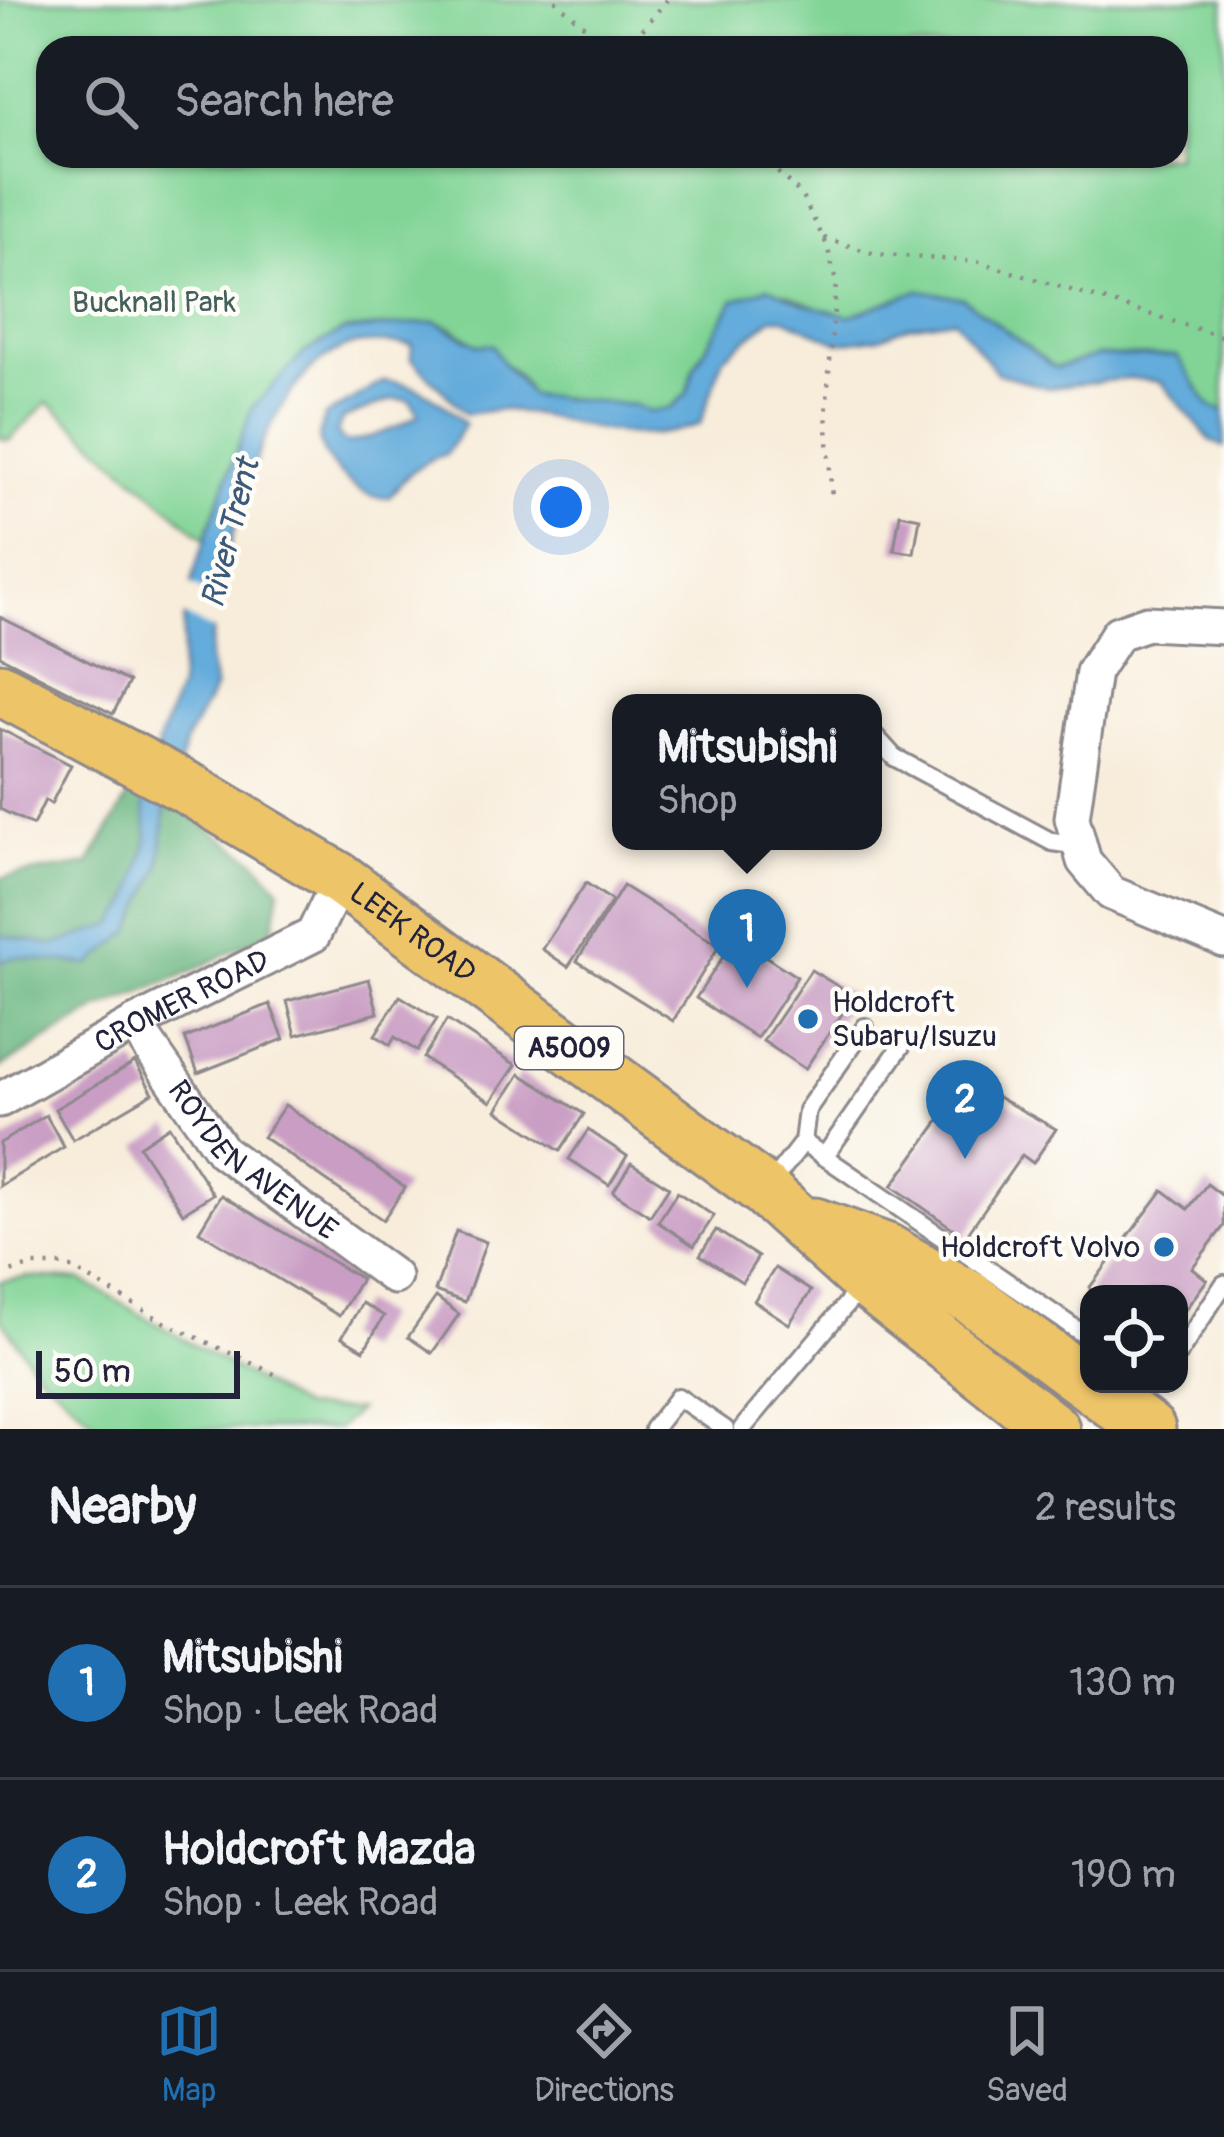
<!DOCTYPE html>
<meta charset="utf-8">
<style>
:root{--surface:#171b24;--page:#242831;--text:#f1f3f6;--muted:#9ea1a6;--line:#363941;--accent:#1f6fb2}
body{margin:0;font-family:Pangolin,sans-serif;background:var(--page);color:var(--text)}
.controls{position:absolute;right:36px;bottom:36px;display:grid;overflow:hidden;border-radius:24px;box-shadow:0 3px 9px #0004}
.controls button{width:108px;height:108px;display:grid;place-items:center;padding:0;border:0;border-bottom:3px solid var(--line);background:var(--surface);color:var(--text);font:60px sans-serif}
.scale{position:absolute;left:36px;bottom:30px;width:204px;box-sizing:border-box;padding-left:12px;border:6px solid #22223b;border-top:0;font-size:33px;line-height:42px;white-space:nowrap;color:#22223b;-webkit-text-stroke:9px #fdfcf7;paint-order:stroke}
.you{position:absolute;left:561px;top:507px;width:42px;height:42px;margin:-30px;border:9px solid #fff;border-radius:50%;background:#1a73e8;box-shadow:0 0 0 18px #1a73e833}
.badge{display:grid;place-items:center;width:78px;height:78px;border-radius:50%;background:var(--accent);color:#fff;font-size:39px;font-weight:700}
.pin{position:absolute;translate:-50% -99px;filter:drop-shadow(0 3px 6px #0008)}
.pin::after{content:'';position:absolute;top:63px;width:42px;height:36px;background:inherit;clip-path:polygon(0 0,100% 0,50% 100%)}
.popup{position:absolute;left:612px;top:694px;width:270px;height:156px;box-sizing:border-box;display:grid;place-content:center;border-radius:24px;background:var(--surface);filter:drop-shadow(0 3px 9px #0005);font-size:39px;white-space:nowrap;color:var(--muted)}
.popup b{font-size:45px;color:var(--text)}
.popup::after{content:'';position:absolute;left:50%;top:100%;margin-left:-24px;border:24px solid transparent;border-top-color:var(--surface)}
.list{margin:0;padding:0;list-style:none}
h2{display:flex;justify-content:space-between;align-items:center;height:156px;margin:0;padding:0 48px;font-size:51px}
h2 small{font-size:39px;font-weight:400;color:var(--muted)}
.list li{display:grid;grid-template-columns:78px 1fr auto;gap:36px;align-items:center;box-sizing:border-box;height:192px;padding:0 48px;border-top:3px solid var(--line)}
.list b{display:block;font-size:45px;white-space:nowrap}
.list p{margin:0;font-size:39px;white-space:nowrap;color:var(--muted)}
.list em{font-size:39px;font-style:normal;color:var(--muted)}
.icon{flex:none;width:66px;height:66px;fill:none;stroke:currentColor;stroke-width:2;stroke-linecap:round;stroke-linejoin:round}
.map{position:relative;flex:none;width:1224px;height:1429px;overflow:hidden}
.search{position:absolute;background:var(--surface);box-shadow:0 3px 9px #0004;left:36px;right:36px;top:36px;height:132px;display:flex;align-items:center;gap:30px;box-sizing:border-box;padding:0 42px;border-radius:36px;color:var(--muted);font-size:45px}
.sheet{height:540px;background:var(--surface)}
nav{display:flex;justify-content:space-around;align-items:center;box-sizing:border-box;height:168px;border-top:3px solid var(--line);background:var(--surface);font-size:33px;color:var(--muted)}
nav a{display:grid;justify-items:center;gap:6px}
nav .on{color:var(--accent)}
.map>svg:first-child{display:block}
.green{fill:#81d496;stroke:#527b68;stroke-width:3;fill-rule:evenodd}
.forest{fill:#68b67f;stroke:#456c5d;stroke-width:3}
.water{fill:#64acdb;stroke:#43678b;stroke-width:3;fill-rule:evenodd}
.pier{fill:#f8eddb}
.building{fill:#c99dc4}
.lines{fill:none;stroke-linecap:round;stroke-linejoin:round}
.service-casing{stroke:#8d888b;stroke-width:22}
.minor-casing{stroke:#8d888b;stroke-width:39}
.primary-casing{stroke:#8d888b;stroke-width:57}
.path{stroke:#8d888b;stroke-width:4.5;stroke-dasharray:3 9;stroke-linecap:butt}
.service{stroke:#fff;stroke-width:16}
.minor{stroke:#fff;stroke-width:33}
.primary{stroke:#eec469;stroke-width:51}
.poi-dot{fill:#1f6fb2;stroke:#fdfcf7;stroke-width:4.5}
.labels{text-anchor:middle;stroke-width:9;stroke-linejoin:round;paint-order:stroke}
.shield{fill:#fdfcf7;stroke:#646373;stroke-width:3}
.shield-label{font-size:27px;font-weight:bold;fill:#22223b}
.park-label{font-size:30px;fill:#43605b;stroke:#fdfcf7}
.street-label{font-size:30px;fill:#22223b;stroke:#fdfcf7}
.poi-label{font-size:30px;fill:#22223b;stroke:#fdfcf7;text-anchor:start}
.water-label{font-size:33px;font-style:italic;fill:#3c597b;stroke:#fdfcf7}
</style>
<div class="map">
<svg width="1224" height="1429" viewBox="0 0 1224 1429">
<rect width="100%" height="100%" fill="#fdfcf7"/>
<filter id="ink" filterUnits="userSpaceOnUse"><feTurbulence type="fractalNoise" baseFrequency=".00833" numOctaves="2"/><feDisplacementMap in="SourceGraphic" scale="24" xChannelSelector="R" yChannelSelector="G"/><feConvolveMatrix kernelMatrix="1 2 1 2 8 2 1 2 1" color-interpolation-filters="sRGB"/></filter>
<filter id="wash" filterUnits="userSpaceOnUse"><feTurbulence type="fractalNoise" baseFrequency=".004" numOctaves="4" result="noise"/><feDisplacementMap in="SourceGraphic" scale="48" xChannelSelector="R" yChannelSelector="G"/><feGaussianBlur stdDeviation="2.7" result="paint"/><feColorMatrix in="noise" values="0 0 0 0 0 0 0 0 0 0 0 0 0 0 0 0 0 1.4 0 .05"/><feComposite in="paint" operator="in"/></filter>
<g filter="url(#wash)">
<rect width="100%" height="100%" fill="#f8eddb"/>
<g class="green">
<path d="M 0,0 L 1224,0 L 1224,412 L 1210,406 L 1177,356 L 1097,356 L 1055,368 L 963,298 L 919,290 L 850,316 L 826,311 L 785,293 L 734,300 L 694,367 L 687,394 L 670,408 L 649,412 L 633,405 L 530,395 L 517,374 L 499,360 L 453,328 L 436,322 L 343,331 L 252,408 L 205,539 L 48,402 L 9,440 L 0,438 ZM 48,48 L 1176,48 L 1176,156 L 48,156 Z"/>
<polygon points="29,1277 81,1280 303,1408 358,1410 338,1429 103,1429 35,1369 0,1317 0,1281"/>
</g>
<polygon class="forest" points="138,780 255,860 280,889 273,930 191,972 98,1009 0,1068 0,878 89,864"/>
<g class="water">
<path d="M 769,287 L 805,304 L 850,316 L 919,290 L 963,298 L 1055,368 L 1097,356 L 1177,356 L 1209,405 L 1224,412 L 1224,447 L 1210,440 L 1161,382 L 1130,378 L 1048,388 L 997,373 L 954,319 L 907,326 L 881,337 L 839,343 L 784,318 L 772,318 L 723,358 L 700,424 C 626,452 576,416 504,410 C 491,409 478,413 466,414 L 411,358 L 412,344 C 395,344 372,340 356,344 C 258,369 228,549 212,635 L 209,660 L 215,687 L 186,741 L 165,813 L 160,868 L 131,931 L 90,965 L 15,957 L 0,962 L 0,935 L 54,945 L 115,924 L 131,900 L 148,838 L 144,804 L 159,741 L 179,688 L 184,621 L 195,569 L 252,408 L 305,352 L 343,331 L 436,322 L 478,345 L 493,345 C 500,365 518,376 530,395 L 633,405 L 649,412 L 671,408 L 687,394 L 694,368 L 734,300 Z"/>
<path d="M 384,381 C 416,381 443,401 465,424 L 446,454 C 419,461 406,476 389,497 C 363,501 330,470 321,446 C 317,436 322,426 325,416 ZM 393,399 L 409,400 L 419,414 C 396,429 373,438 346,443 L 337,433 L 342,419 Z"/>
</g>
<polygon class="pier" points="186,582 224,602 218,633 180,614"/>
<g id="blocks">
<g class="building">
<polygon points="900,514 920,518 914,553 894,550"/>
<polygon points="0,617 129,682 113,714 0,656"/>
<polygon points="0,729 71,765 51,804 45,800 33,825 0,809"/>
<polygon points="586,883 612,901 568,967 542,949"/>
<polygon points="623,886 719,946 673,1021 577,961"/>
<polygon points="736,937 797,977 757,1038 696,998"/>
<polygon points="811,970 854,996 805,1069 763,1041"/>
<polygon points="369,979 378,1013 296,1035 287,1001"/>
<polygon points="400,996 437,1019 417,1051 395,1037 390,1045 375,1035"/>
<polygon points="270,1004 284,1039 198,1073 185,1038"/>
<polygon points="447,1020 516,1065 491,1102 423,1058"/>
<polygon points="135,1062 153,1093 73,1140 55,1109"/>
<polygon points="520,1074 584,1114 560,1151 497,1110"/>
<polygon points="968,1081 1056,1129 1033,1163 1022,1155 965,1237 892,1186"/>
<polygon points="285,1105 405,1187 383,1220 263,1137"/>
<polygon points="46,1115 64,1147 0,1186 0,1143"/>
<polygon points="169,1126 213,1194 183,1213 139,1146"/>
<polygon points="588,1130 627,1156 609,1185 569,1159"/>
<polygon points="631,1163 669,1187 650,1216 613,1192"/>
<polygon points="1207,1184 1224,1197 1224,1226 1192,1268 1207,1280 1179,1318 1179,1294 1090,1294 1090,1287 1163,1190 1188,1209"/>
<polygon points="677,1192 714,1216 694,1246 658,1222"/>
<polygon points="221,1195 361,1279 339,1316 199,1231"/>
<polygon points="716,1230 758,1257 742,1282 700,1255"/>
<polygon points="456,1231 486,1242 465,1302 435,1291"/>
<polygon points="775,1268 811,1291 789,1324 754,1301"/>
<polygon points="436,1297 459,1314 432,1353 408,1337"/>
<polygon points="362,1303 384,1316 364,1350 342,1337"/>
</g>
</g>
</g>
<g filter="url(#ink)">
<use href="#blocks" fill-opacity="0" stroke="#8d888b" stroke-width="3"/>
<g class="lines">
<g class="service-casing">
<g id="service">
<polyline points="873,734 894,757 1052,842 1080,846"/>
<polyline points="803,1142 807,1110 865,1027"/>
<polyline points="824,1157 902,1045"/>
<polyline points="769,1186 803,1142 1089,1338"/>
<polyline points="1179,1353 1224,1284"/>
<polyline points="653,1429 678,1397 725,1429"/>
<polyline points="742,1429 860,1288"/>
</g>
</g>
<g class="minor-casing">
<g id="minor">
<polyline points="1224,627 1147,623 1118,633 1093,672 1072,818 1084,861 1111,893 1224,940"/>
<path id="s1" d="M 134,1024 L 222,1151 L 394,1277"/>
<path id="s2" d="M 0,1100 L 134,1024 L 313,935 L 340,879"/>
</g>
</g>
<g class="primary-casing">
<g id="primary">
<path id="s3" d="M 0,689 L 191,790 L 340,879 L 765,1191 L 866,1282 L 1053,1429"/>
<polyline points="815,1224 885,1249 971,1298 1149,1429"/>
</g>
</g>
<g class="path">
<polyline points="555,0 610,48"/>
<polyline points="627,48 667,0"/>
<polyline points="760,156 800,193 827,245 836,282 826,413 832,499"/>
<polyline points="824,238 875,254 979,262 1224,337"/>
<polyline points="0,1275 33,1265 66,1265 166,1323 281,1377"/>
</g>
<use href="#service" class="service"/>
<use href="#minor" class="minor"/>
<use href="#primary" class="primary"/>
</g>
</g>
<g class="poi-dot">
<circle cx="808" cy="1019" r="12"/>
<circle cx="1164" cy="1247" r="12"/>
</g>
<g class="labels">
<rect class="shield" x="515" y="1027" width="108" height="42" rx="9"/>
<g class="shield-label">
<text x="569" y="1057">A5009</text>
</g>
<g class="park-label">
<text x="154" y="312">Bucknall Park</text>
</g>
<g class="street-label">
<text dy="10" stroke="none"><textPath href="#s3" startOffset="480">LEEK ROAD</textPath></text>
<text dy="10" stroke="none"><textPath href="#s2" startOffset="207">CROMER ROAD</textPath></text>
<text dy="10" stroke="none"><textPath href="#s1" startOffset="183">ROYDEN AVENUE</textPath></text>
</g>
<g class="poi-label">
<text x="832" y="1012">Holdcroft<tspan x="832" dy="34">Subaru/Isuzu</tspan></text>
<text x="1140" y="1257" text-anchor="end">Holdcroft Volvo</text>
</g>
<g class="water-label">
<text transform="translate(229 533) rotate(-76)" y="12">River Trent</text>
</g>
</g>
</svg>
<div class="controls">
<button><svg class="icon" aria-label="locate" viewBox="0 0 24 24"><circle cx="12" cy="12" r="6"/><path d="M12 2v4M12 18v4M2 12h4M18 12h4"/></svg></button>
</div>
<div class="scale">50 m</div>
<div class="you"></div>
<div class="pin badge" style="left:747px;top:988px">1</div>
<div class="popup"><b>Mitsubishi</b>Shop</div>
<div class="pin badge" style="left:965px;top:1159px">2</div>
<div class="search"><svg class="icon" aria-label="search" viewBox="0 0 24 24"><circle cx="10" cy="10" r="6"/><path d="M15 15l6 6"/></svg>Search here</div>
</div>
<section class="sheet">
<h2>Nearby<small>2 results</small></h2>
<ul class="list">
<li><span class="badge">1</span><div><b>Mitsubishi</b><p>Shop · Leek Road</p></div><em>130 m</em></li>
<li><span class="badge">2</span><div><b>Holdcroft Mazda</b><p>Shop · Leek Road</p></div><em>190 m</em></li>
</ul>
</section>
<nav>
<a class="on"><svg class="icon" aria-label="map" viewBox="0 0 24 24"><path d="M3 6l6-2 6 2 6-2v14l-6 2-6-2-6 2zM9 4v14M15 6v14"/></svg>Map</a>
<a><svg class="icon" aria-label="directions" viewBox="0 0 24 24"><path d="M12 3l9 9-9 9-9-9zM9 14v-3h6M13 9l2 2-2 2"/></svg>Directions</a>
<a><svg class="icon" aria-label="saved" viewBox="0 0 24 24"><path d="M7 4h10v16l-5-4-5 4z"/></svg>Saved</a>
</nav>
